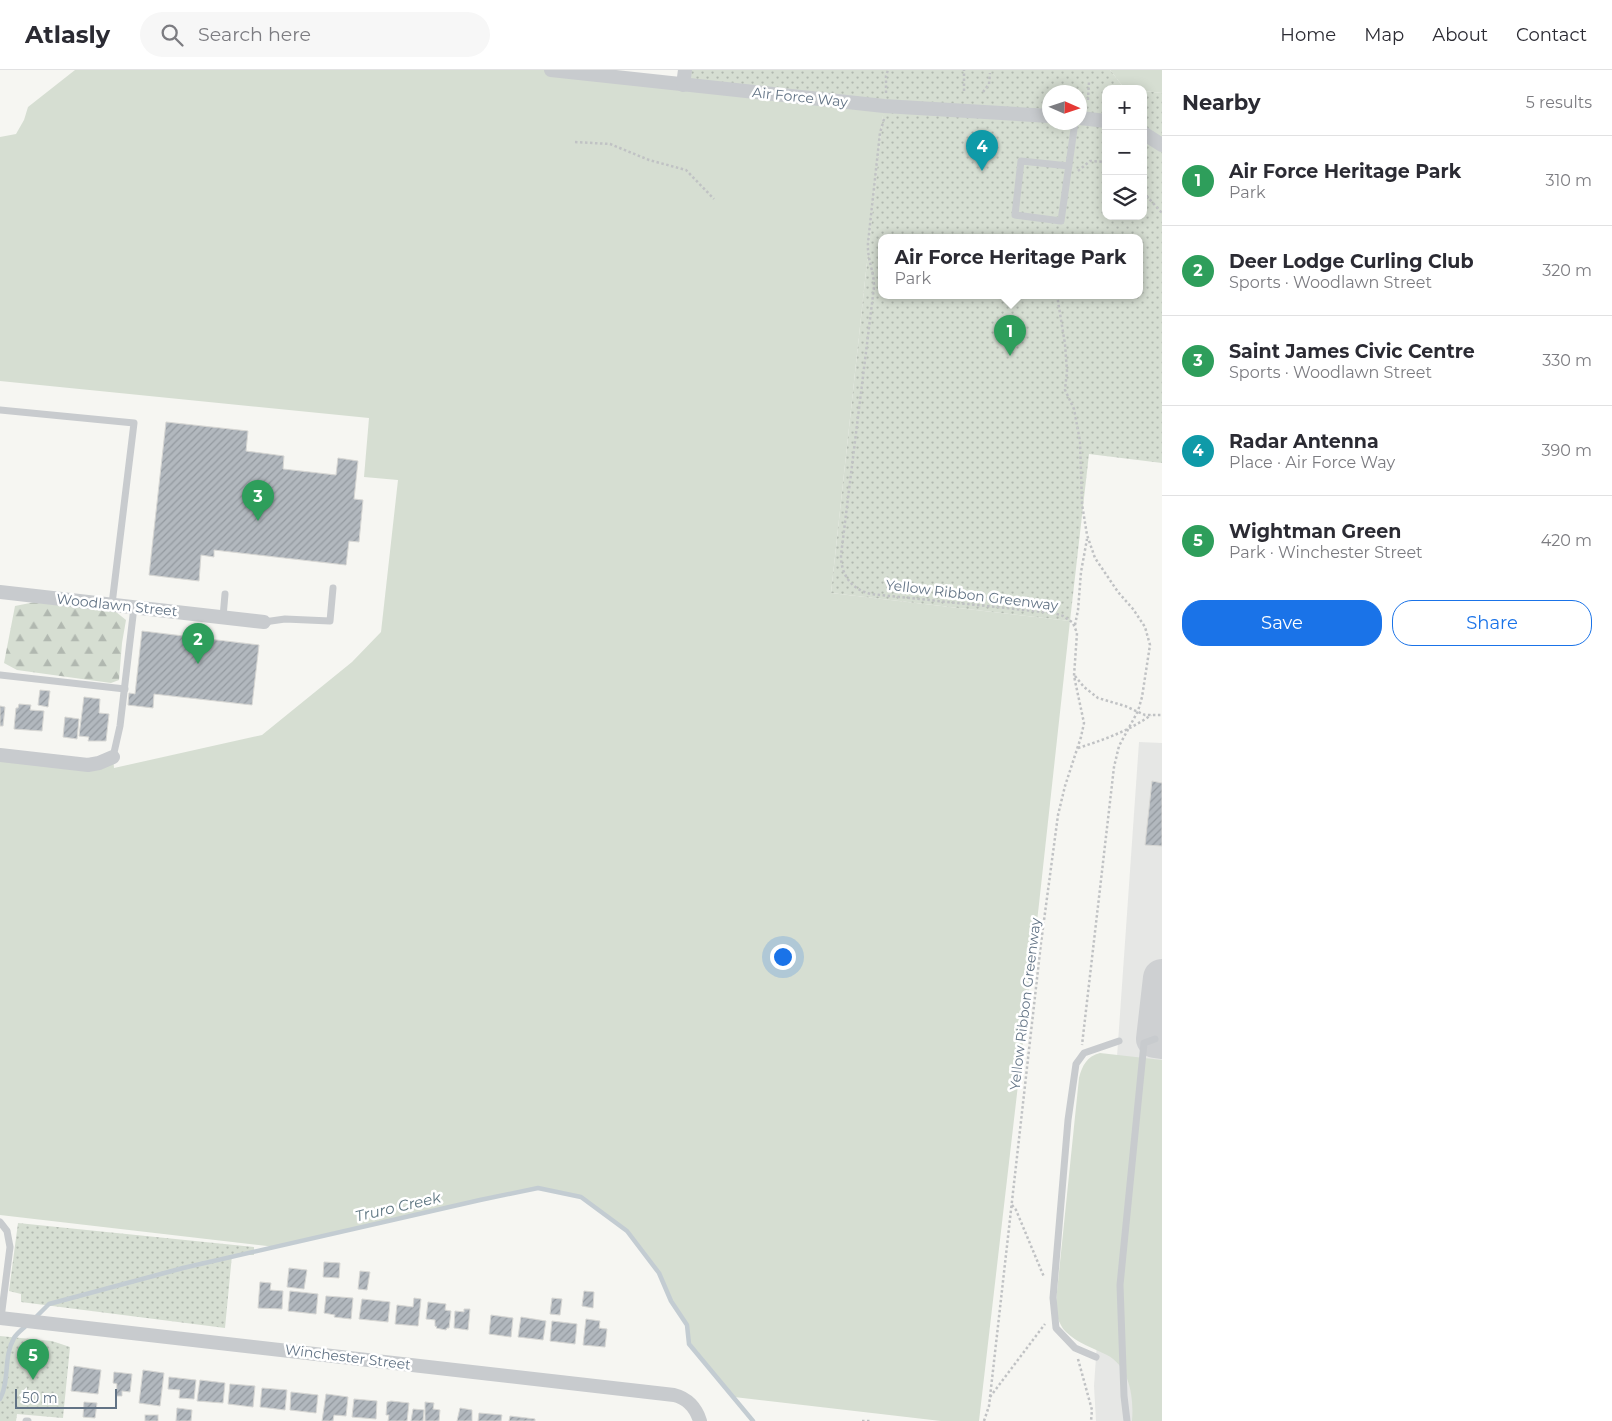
<!DOCTYPE html>
<meta charset="utf-8">
<style>
:root{--surface:#fff;--page:#f7f7f7;--text:#2b2b33;--muted:#7c7c81;--line:#e1e1e2;--accent:#1a73e8}
body{margin:0;font-family:Montserrat,sans-serif;background:var(--page);color:var(--text)}
.controls{position:absolute;right:15px;top:15px;display:grid;overflow:hidden;border-radius:10px;box-shadow:0 2px 12px #0003}
.controls button{width:45px;height:45px;display:grid;place-items:center;padding:0;border:0;border-bottom:1px solid var(--line);background:var(--surface);color:var(--text);font:25px sans-serif}
.compass{position:absolute;left:1042px;top:15px;width:45px;height:45px;border-radius:50%;background:var(--surface);box-shadow:0 2px 12px #0003;rotate:93deg}
.scale{position:absolute;left:15px;bottom:12px;width:102px;box-sizing:border-box;padding-left:5px;border:2px solid #627385;border-top:0;font-size:14px;line-height:18px;white-space:nowrap;color:#627385;-webkit-text-stroke:4px #fff;paint-order:stroke}
.you{position:absolute;left:782px;top:886px;width:18px;height:18px;margin:-12px;border:4px solid #fff;border-radius:50%;background:#1a73e8;box-shadow:0 0 0 8px #1a73e833}
.badge{display:grid;place-items:center;width:32px;height:32px;border-radius:50%;background:var(--accent);color:#fff;font-size:16px;font-weight:700}
.pin{position:absolute;translate:-50% -41px;filter:drop-shadow(0 1px 2px #0008)}
.pin::after{content:'';position:absolute;top:26px;width:18px;height:15px;background:inherit;clip-path:polygon(0 0,100% 0,50% 100%)}
.popup{position:absolute;left:878px;top:164px;width:265px;height:65px;box-sizing:border-box;display:grid;place-content:center;border-radius:10px;background:var(--surface);filter:drop-shadow(0 1px 4px #0005);font-size:16px;white-space:nowrap;color:var(--muted)}
.popup b{font-size:19px;color:var(--text)}
.popup::after{content:'';position:absolute;left:50%;top:100%;margin-left:-10px;border:10px solid transparent;border-top-color:var(--surface)}
.list{margin:0;padding:0;list-style:none}
h2{display:flex;justify-content:space-between;align-items:center;height:65px;margin:0;padding:0 20px;font-size:21px}
h2 small{font-size:16px;font-weight:400;color:var(--muted)}
.list li{display:grid;grid-template-columns:32px 1fr auto;gap:15px;align-items:center;box-sizing:border-box;height:90px;padding:0 20px;border-top:1px solid var(--line)}
.list b{display:block;font-size:19px;white-space:nowrap}
.list p{margin:0;font-size:16px;white-space:nowrap;color:var(--muted)}
.list em{font-size:16px;font-style:normal;color:var(--muted)}
.actions{display:flex;gap:10px;padding:15px 20px}
.actions a{flex:1;padding:11px 0;border:1px solid var(--accent);border-radius:20px;text-align:center;font-size:18px;color:var(--accent)}
.actions .main{background:var(--accent);color:#fff}
.icon{flex:none;width:28px;height:28px;fill:none;stroke:currentColor;stroke-width:2;stroke-linecap:round;stroke-linejoin:round}
.map{position:relative;flex:none;width:1162px;height:1351px;overflow:hidden}
header{display:flex;align-items:center;gap:30px;box-sizing:border-box;height:70px;padding:0 25px;background:var(--surface);border-bottom:1px solid var(--line)}
header strong{font-size:24px}
nav{display:flex;gap:28px;margin-inline-start:auto;font-size:18px}
.search{width:350px;height:45px;background:var(--page);display:flex;align-items:center;gap:12px;box-sizing:border-box;padding:0 18px;border-radius:28px;color:var(--muted);font-size:19px}
main{display:flex}
aside{flex:1;background:var(--surface)}
.map>svg:first-child{display:block}
.built{fill:#e6e7e5}
.grass{fill:#d6ded2}
.forest{fill:url(#forest-firs)}
.park{fill:url(#park-dots);fill-rule:evenodd}
.lines{fill:none;stroke-linecap:round;stroke-linejoin:round}
.stream{stroke:#c3ccd2;stroke-width:4.5}
.taxiway{stroke:#ced0d2;stroke-width:38}
.building{fill:url(#building-hatch);stroke:#d7d7d4}
.path{stroke:#c0c2c4;stroke-width:2.5;stroke-dasharray:2.5 2.5;stroke-linecap:butt}
.lane{stroke:#c8cbce;stroke-width:7}
.street{stroke:#c8cbce;stroke-width:14}
.labels{text-anchor:middle;stroke-width:5;stroke-linejoin:round;paint-order:stroke}
.street-label{font-size:14px;fill:#627385;stroke:#fff}
.water-label{font-size:15px;font-style:italic;fill:#5e7682;stroke:#fff}
</style>
<header>
<strong>Atlasly</strong>
<div class="search"><svg class="icon" aria-label="search" viewBox="0 0 24 24"><circle cx="10" cy="10" r="6"/><path d="M15 15l6 6"/></svg>Search here</div>
<nav><a>Home</a><a>Map</a><a>About</a><a>Contact</a></nav>
</header>
<main>
<div class="map">
<svg width="1162" height="1351" viewBox="0 0 1162 1351">
<defs>
<pattern id="forest-firs" width="22" height="20" patternUnits="userSpaceOnUse" patternTransform="scale(1.25)"><rect width="22" height="20" fill="#d6ded2"/><path d="M5 1l3.5 6h-7zM16 11l3.5 6h-7z" fill="#b1b8b0"/></pattern>
<pattern id="park-dots" width="8" height="8" patternUnits="userSpaceOnUse" patternTransform="scale(1.25)"><rect width="8" height="8" fill="#d6ded2"/><path d="M2 2h.1M6 6h.1" fill="none" stroke="#b1b8b0" stroke-width="1.8" stroke-linecap="round"/></pattern>
<pattern id="building-hatch" width="6" height="6" patternUnits="userSpaceOnUse" patternTransform="scale(1.25)"><rect width="6" height="6" fill="#b2b8be"/><path d="M-1 1l2-2M0 6l6-6M5 7l2-2" fill="none" stroke="#949aa0"/></pattern>
</defs>
<rect width="100%" height="100%" fill="#f6f6f2"/>
<polygon class="built" points="1139,672 1162,673 1162,1351 1096,1351 1094,1316"/>
<g class="grass">
<polygon points="75,0 551,0 884,36 831,523 1070,551 1039,834 979,1351 941,1351 734,1327 689,1274 687,1255 671,1231 659,1204 627,1161 581,1127 537,1119 480,1130 276,1177 0,1145 0,685 88,695 113,687 114,698 262,665 352,592 381,562 398,410 364,407 369,348 0,311 0,67 16,64 24,50 28,37"/>
<polygon points="1110,0 1162,0 1162,23 1143,21 1143,19 1125,19"/>
<path d="M 1100,983 L 1162,990 L 1162,1351 L 1132,1351 C 1134,1328 1130,1297 1107,1285 C 1093,1278 1077,1273 1066,1262 C 1060,1256 1058,1248 1055,1241 L 1079,1008 C 1082,996 1087,986 1100,983 Z"/>
</g>
<polygon class="forest" points="35,532 116,542 126,550 122,573 119,610 111,613 17,600 4,593 15,536"/>
<g class="park">
<path d="M 685,0 L 1110,0 L 1125,19 L 1106,19 L 1106,146 L 1143,146 L 1143,21 L 1162,23 L 1162,393 L 1089,384 L 1070,551 L 831,523 L 884,36 L 683,15 ZM 1050,22 L 1080,22 L 1080,52 L 1050,52 ZM 881,167 L 1139,167 L 1139,225 L 881,225 Z"/>
<polygon points="18,1153 254,1177 254,1185 232,1185 225,1258 21,1232 21,1224 9,1221"/>
<polygon points="0,1266 52,1271 70,1277 63,1348 17,1344 16,1351 0,1351"/>
</g>
<g class="lines">
<g class="stream">
<polyline points="34,1249 49,1234 183,1198 480,1130 538,1118 581,1127 627,1161 659,1203 671,1231 687,1255 689,1274 753,1351"/>
<path d="M 0,1329 C 10,1311 3,1287 14,1268 C 17,1263 24,1258 28,1254"/>
</g>
<polyline class="taxiway" points="1162,908 1155,969 1162,970"/>
</g>
<g class="building">
<polygon points="166,352 248,361 246,381 284,386 283,399 336,405 338,388 358,391 354,429 363,430 359,472 349,471 346,495 214,480 214,487 201,485 199,511 149,505"/>
<polygon points="142,561 259,575 252,635 154,624 153,638 128,635 129,623 135,624"/>
<polygon points="40,620 50,621 48,637 38,635"/>
<polygon points="84,627 100,629 99,643 109,644 106,671 88,671 89,667 79,666"/>
<polygon points="19,634 31,635 30,640 44,641 42,661 14,659 16,638 18,638"/>
<polygon points="0,636 5,637 3,656 0,656"/>
<polygon points="65,647 79,649 77,669 63,667"/>
<polygon points="1152,711 1162,713 1162,776 1145,775"/>
<polygon points="324,1192 340,1193 339,1208 323,1207"/>
<polygon points="289,1198 307,1200 304,1219 287,1217"/>
<polygon points="360,1201 370,1202 367,1220 358,1219"/>
<polygon points="260,1212 271,1213 270,1220 283,1221 282,1239 258,1238"/>
<polygon points="290,1221 318,1224 316,1244 288,1241"/>
<polygon points="584,1221 594,1222 593,1238 582,1236"/>
<polygon points="326,1226 353,1228 351,1249 334,1247 335,1245 324,1243"/>
<polygon points="414,1228 421,1229 418,1256 395,1254 397,1235 413,1237"/>
<polygon points="552,1228 562,1229 560,1245 550,1244"/>
<polygon points="362,1229 390,1232 388,1252 359,1249"/>
<polygon points="428,1232 446,1234 445,1240 451,1241 449,1258 447,1258 446,1260 436,1258 437,1257 435,1256 435,1250 426,1249"/>
<polygon points="464,1239 470,1239 468,1260 454,1258 455,1241 464,1242"/>
<polygon points="491,1245 513,1248 511,1267 489,1264"/>
<polygon points="521,1247 546,1251 543,1270 518,1267"/>
<polygon points="586,1249 600,1251 599,1258 607,1259 605,1277 583,1275"/>
<polygon points="552,1251 577,1254 575,1274 550,1271"/>
<polygon points="74,1296 101,1300 98,1324 71,1321"/>
<polygon points="143,1300 164,1303 160,1336 139,1333"/>
<polygon points="114,1302 132,1304 130,1322 122,1321 122,1326 116,1326 117,1314 113,1313"/>
<polygon points="169,1307 196,1310 194,1329 179,1328 180,1320 168,1319"/>
<polygon points="200,1310 225,1313 223,1333 197,1331"/>
<polygon points="230,1314 255,1316 253,1337 228,1334"/>
<polygon points="262,1318 287,1320 285,1340 260,1337"/>
<polygon points="291,1322 318,1325 316,1343 290,1340"/>
<polygon points="326,1324 348,1327 346,1346 334,1345 333,1351 322,1351"/>
<polygon points="354,1329 377,1331 376,1349 352,1347"/>
<polygon points="391,1331 409,1333 407,1351 388,1351 389,1345 386,1345 387,1332"/>
<polygon points="84,1332 97,1333 95,1348 83,1347"/>
<polygon points="425,1332 434,1333 433,1339 440,1340 439,1351 425,1351"/>
<polygon points="177,1338 192,1340 191,1351 176,1351"/>
<polygon points="460,1338 472,1340 472,1351 457,1351"/>
<polygon points="413,1339 424,1340 423,1351 411,1351"/>
<polygon points="479,1343 502,1345 501,1351 478,1351"/>
<rect x="145" y="1345" width="13" height="6"/>
<polygon points="510,1346 535,1349 535,1351 509,1351"/>
</g>
<g class="lines">
<g class="path">
<polyline points="964,21 964,0"/>
<polyline points="983,22 989,14 990,3"/>
<polyline points="886,23 886,6 888,0"/>
<polyline points="1088,30 1089,11"/>
<path d="M 884,49 L 880,63 L 868,173 C 867,189 874,201 874,217 L 841,485 C 841,505 851,519 871,524 L 1054,543 L 1063,546 L 1069,550 L 1073,553 L 1077,563 L 1074,606 L 1084,653 L 1081,667 L 1065,716 L 1058,745 L 1041,873 L 989,1336 L 984,1351"/>
<polyline points="575,72 610,74 649,90 686,100 714,129"/>
<polyline points="1078,101 1090,91 1106,92"/>
<polyline points="1143,122 1162,143"/>
<polyline points="1057,225 1065,274 1067,301 1065,320 1074,339 1080,371 1082,434 1087,465 1095,488 1118,522 1133,539 1145,557 1150,575 1142,627 1138,641 1119,676 1114,697 1082,975"/>
<polyline points="1075,555 1078,540 1081,502 1087,469"/>
<polyline points="1075,606 1084,617 1098,628 1125,636 1145,645 1162,645"/>
<path d="M 1078,678 C 1103,670 1129,661 1151,645"/>
<polyline points="1012,1135 1016,1140 1044,1207"/>
<polyline points="1078,1289 1092,1340 1091,1351"/>
<polyline points="990,1327 1045,1254"/>
<polyline points="862,1351 871,1351"/>
</g>
<g class="lane">
<polyline points="1069,96 1021,91 1015,145 1061,151 1075,52"/>
<polyline points="0,340 134,353 112,534"/>
<polyline points="223,547 225,524"/>
<polyline points="264,552 285,549 330,551 333,518"/>
<polyline points="0,605 125,619"/>
<polyline points="113,687 120,656 134,537"/>
<polyline points="0,1152 7,1161 10,1177 1,1248"/>
<polyline points="1096,1287 1075,1278 1056,1258 1053,1228 1068,1050 1076,994 1084,983 1119,971"/>
<polyline points="26,1351 28,1351"/>
<polyline points="1127,1351 1124,1326 1120,1215 1144,973 1155,969"/>
</g>
<g class="street">
<polyline points="551,0 884,36 1050,46"/>
<polyline points="683,15 685,0"/>
<polyline points="1080,48 1106,51"/>
<polyline points="1143,63 1162,75"/>
<polyline points="0,522 264,552"/>
<polyline points="0,685 88,695 99,693 113,687"/>
<path d="M 0,1248 L 674,1325 C 687,1328 696,1338 700,1351"/>
</g>
</g>
<g class="labels">
<g class="street-label">
<text transform="translate(800 27) rotate(6)" y="5">Air Force Way</text>
<text transform="translate(972 525) rotate(7)" y="5">Yellow Ribbon Greenway</text>
<text transform="translate(117 535) rotate(6)" y="5">Woodlawn Street</text>
<text transform="translate(1025 934) rotate(-83)" y="5">Yellow Ribbon Greenway</text>
<text transform="translate(348 1287) rotate(7)" y="5">Winchester Street</text>
</g>
<g class="water-label">
<text transform="translate(398 1137) rotate(-13)" y="5">Truro Creek</text>
</g>
</g>
</svg>
<div class="controls">
<button>+</button>
<button>−</button>
<button><svg class="icon" aria-label="layers" viewBox="0 0 24 24"><path d="M12 4l9 5-9 5-9-5zM3 14l9 5 9-5"/></svg></button>
</div>
<svg class="compass" viewBox="-18 -18 36 36"><path d="M0-13l5 13h-10z" fill="#e53935"/><path d="M0 13l5-13h-10z" fill="#7c7c81"/></svg>
<div class="scale">50 m</div>
<div class="you"></div>
<div class="pin badge" style="left:1010px;top:286px;background:#2e9e5b">1</div>
<div class="popup"><b>Air Force Heritage Park</b>Park</div>
<div class="pin badge" style="left:198px;top:594px;background:#2e9e5b">2</div>
<div class="pin badge" style="left:258px;top:451px;background:#2e9e5b">3</div>
<div class="pin badge" style="left:982px;top:101px;background:#0f9aa8">4</div>
<div class="pin badge" style="left:33px;top:1310px;background:#2e9e5b">5</div>
</div>
<aside>
<h2>Nearby<small>5 results</small></h2>
<ul class="list">
<li><span class="badge" style="background:#2e9e5b">1</span><div><b>Air Force Heritage Park</b><p>Park</p></div><em>310 m</em></li>
<li><span class="badge" style="background:#2e9e5b">2</span><div><b>Deer Lodge Curling Club</b><p>Sports · Woodlawn Street</p></div><em>320 m</em></li>
<li><span class="badge" style="background:#2e9e5b">3</span><div><b>Saint James Civic Centre</b><p>Sports · Woodlawn Street</p></div><em>330 m</em></li>
<li><span class="badge" style="background:#0f9aa8">4</span><div><b>Radar Antenna</b><p>Place · Air Force Way</p></div><em>390 m</em></li>
<li><span class="badge" style="background:#2e9e5b">5</span><div><b>Wightman Green</b><p>Park · Winchester Street</p></div><em>420 m</em></li>
</ul>
<div class="actions"><a class="main">Save</a><a>Share</a></div>
</aside>
</main>
